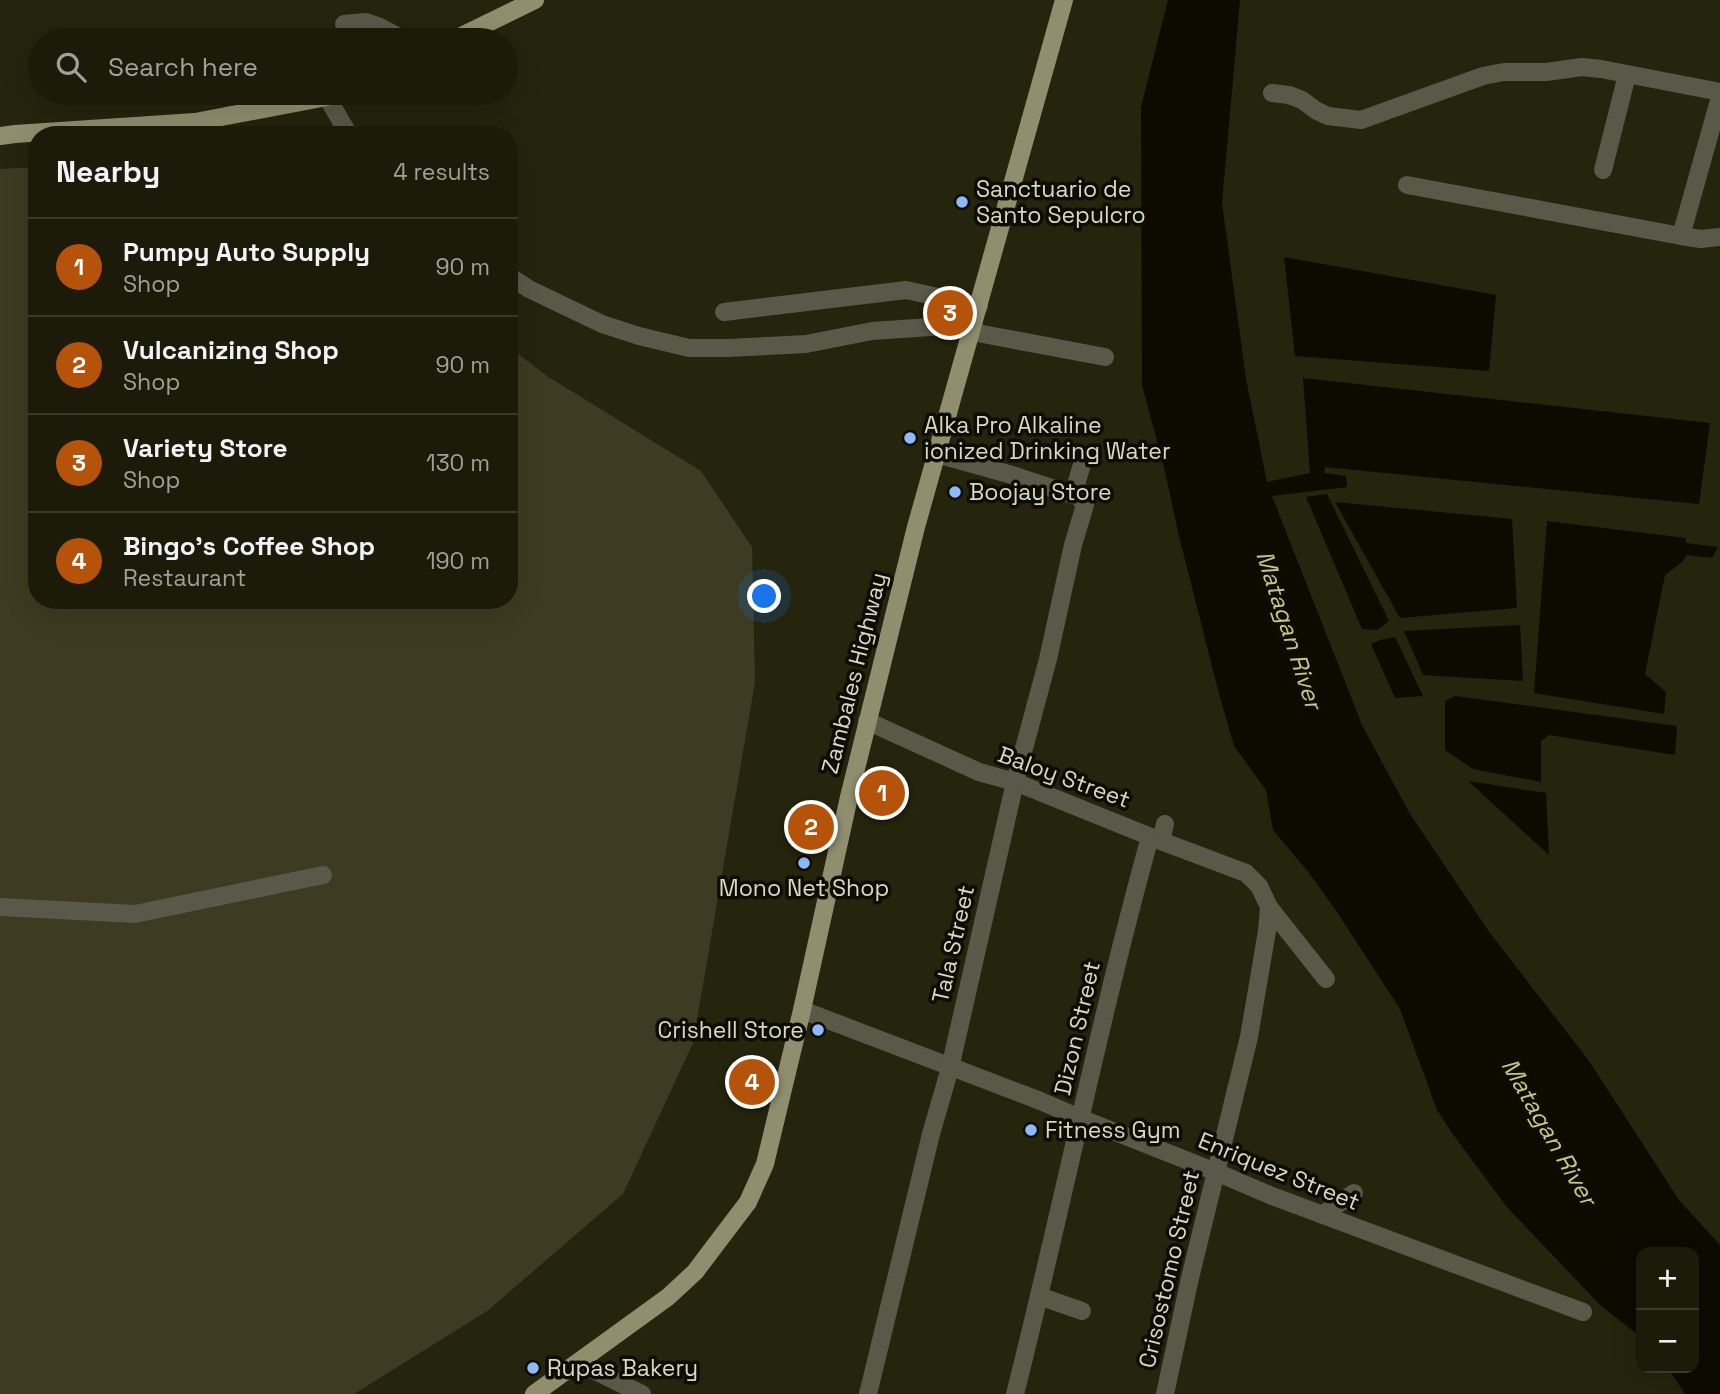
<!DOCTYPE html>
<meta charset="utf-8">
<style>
:root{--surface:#1c1b0a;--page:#292818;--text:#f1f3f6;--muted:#a0a19c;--line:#3a392b;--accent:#b45309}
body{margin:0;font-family:"Space Grotesk",sans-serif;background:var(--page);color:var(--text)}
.controls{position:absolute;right:21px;bottom:21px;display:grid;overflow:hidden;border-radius:14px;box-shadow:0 7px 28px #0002}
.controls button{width:63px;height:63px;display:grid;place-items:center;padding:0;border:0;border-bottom:2px solid var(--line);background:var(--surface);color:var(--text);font:35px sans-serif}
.you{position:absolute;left:765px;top:597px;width:24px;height:24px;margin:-18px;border:5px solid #fff;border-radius:50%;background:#1a73e8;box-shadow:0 0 0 10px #1a73e833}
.badge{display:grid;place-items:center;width:46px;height:46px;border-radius:50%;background:var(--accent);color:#fff;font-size:23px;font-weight:700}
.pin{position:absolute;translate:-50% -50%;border:4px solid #fff;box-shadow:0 2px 7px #0006}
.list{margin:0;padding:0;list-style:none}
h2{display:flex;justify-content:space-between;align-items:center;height:91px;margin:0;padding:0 28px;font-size:30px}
h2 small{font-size:23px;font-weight:400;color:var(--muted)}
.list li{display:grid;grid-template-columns:46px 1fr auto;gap:21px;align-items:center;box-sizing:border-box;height:98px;padding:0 28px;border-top:2px solid var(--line)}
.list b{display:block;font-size:26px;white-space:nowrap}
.list p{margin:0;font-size:23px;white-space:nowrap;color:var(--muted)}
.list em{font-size:23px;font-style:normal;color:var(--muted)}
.icon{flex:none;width:38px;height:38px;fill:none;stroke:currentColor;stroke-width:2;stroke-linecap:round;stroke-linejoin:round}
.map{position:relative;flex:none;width:1720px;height:1394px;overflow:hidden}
.search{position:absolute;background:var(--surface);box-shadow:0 7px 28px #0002;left:28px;top:28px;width:490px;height:77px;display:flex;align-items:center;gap:18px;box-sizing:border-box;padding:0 24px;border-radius:38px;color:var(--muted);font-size:26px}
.panel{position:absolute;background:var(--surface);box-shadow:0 7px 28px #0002;left:28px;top:126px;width:490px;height:483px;border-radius:28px}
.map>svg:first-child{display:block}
.green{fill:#3d3b21}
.water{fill:#0d0b00}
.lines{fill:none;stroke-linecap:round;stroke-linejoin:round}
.minor{stroke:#59594a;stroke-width:18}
.major{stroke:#908e6f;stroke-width:18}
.poi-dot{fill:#8eb9fc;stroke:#0d0d04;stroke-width:2.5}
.labels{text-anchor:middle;stroke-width:7;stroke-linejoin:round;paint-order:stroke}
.poi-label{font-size:23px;fill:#d8d7c9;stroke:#0d0d04;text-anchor:start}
.street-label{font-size:23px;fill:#d8d7c9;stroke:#0d0d04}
.water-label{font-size:24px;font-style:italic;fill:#c9c687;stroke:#0d0d04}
</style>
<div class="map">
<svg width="1720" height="1394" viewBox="0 0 1720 1394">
<rect width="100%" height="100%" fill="#25240d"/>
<polygon class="green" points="37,167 37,600 509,600 509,347 547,376 701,471 752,547 755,682 693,1043 623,1194 487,1311 354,1394 0,1394 0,169"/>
<g class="water">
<polygon points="1168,0 1240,0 1222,203 1246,379 1267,482 1310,473 1303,378 1710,423 1699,504 1325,467 1324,473 1346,476 1347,487 1272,496 1362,725 1410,814 1490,933 1589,1061 1679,1200 1720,1245 1720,1394 1685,1394 1668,1368 1694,1368 1694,1252 1641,1252 1641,1337 1601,1306 1506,1206 1452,1133 1437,1110 1400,1009 1337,912 1310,874 1273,830 1266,790 1234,746 1218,690 1178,532 1165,471 1142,385 1141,107"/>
<polygon points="1284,257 1496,295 1489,371 1295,356"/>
<polygon points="1327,494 1389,621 1377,630 1362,629 1306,497"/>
<polygon points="1335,502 1512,519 1517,608 1400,618"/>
<polygon points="1547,521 1686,538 1686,543 1718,547 1712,558 1687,555 1682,562 1665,575 1645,674 1666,692 1664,714 1534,693"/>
<polygon points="1520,625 1523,681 1423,675 1404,631"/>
<polygon points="1395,637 1423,696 1395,698 1371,644 1380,640"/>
<polygon points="1455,696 1677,726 1675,755 1549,735 1541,741 1541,782 1473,769 1445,750 1445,701"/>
<polygon points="1468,781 1546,793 1549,855"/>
</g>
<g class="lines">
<g class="minor">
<polyline points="344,24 366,22 380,27 404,40"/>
<polyline points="1272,93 1289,95 1302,100 1317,111 1328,116 1361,120 1483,76 1504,72 1546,72 1582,67 1601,69 1720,92"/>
<polyline points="327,97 349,135"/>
<polyline points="1603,170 1627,75"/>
<polyline points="1407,185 1681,236 1701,239 1720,237"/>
<polyline points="1681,236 1720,97"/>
<polyline points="509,276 529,289 602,324 639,336 689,348 728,348 806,344 872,331 974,324"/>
<polyline points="724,312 906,290 979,306"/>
<polyline points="972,332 1105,357"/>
<polyline points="1073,495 1083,461"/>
<polyline points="867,721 979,772 1015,782 1161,841 1246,873 1259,886 1269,907 1267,931 1249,1037 1190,1278 1165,1394"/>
<polyline points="1161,841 1165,824"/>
<polyline points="0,907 135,914 323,875"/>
<polyline points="1269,907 1326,979"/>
<polyline points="802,1010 1038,1100 1080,1118 1216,1172 1272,1196 1583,1312"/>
<polyline points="1322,1215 1354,1193"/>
<polyline points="1039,1296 1082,1311"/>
<polyline points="579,1363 642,1394"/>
<polyline points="868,1394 931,1134 950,1068 1015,782 1048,659 1073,545 1085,505 1079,497 1012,475 937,454"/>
<path d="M 1015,1394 C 1062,1209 1099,1021 1150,837"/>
</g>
<g class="major">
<polyline points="453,40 535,0"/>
<polyline points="0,136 15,134 195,122 327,97 338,93"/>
<polyline points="534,1394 668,1297 695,1272 748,1202 765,1164 802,1010 849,797 916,527 1064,0"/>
</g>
</g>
<g class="poi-dot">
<circle cx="962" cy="202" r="7"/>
<circle cx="910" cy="438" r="7"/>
<circle cx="955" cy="492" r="7"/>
<circle cx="804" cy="863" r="7"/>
<circle cx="818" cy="1030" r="7"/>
<circle cx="1031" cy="1130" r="7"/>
<circle cx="533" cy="1368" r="7"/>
</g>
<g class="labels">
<g class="poi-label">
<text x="976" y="197">Sanctuario de<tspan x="976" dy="26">Santo Sepulcro</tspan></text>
<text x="924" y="433">Alka Pro Alkaline<tspan x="924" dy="26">ionized Drinking Water</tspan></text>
<text x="969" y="500">Boojay Store</text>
<text x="804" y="896" text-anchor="middle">Mono Net Shop</text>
<text x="804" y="1038" text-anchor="end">Crishell Store</text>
<text x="1045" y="1138">Fitness Gym</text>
<text x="547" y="1376">Rupas Bakery</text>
</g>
<g class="street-label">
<text transform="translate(854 673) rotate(-76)" y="8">Zambales Highway</text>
<text transform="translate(1064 777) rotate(20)" y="8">Baloy Street</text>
<text transform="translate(953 944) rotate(-77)" y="8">Tala Street</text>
<text transform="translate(1077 1028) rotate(-77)" y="8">Dizon Street</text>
<text transform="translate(1279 1171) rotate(22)" y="8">Enriquez Street</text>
<text transform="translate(1169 1269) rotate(-77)" y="8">Crisostomo Street</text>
</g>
<g class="water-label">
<text transform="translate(1289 630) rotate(72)" y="8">Matagan River</text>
<text transform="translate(1549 1132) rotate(60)" y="8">Matagan River</text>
</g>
</g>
</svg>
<div class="controls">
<button>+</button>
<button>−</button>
</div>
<div class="you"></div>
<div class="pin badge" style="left:882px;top:793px">1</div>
<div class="pin badge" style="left:811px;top:827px">2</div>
<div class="pin badge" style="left:950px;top:313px">3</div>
<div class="pin badge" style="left:752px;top:1082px">4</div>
<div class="search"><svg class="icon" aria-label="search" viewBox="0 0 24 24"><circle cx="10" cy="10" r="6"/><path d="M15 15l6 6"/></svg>Search here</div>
<section class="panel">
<h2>Nearby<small>4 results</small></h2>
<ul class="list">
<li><span class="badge">1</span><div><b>Pumpy Auto Supply</b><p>Shop</p></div><em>90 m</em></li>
<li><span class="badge">2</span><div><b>Vulcanizing Shop</b><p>Shop</p></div><em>90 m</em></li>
<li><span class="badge">3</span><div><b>Variety Store</b><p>Shop</p></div><em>130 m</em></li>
<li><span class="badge">4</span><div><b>Bingo's Coffee Shop</b><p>Restaurant</p></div><em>190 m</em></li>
</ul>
</section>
</div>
